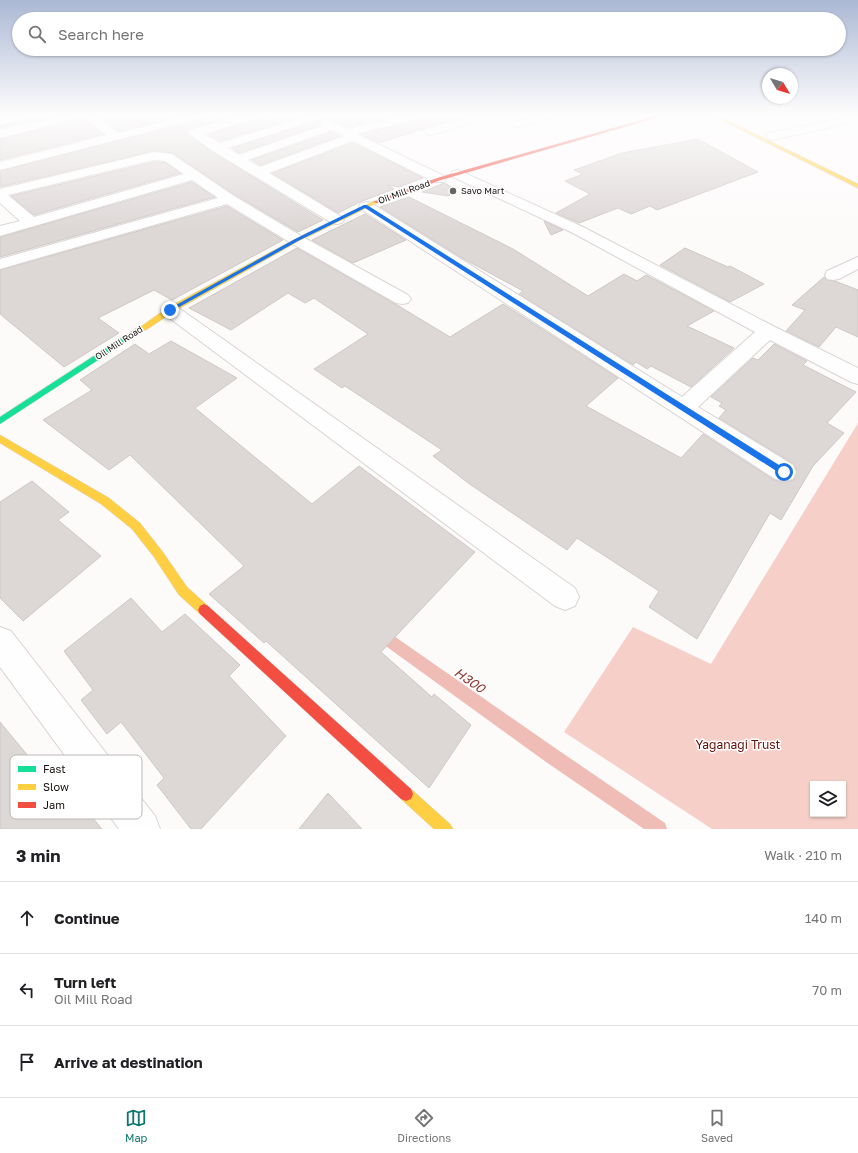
<!DOCTYPE html>
<meta charset="utf-8">
<style>
:root{--surface:#fff;--page:#f2f2f2;--text:#202124;--muted:#757577;--line:#e0e0e0;--accent:#0f766e}
body{margin:0;font-family:"Golos Text",sans-serif;background:var(--page);color:var(--text)}
.controls{position:absolute;right:12px;bottom:12px;display:grid;overflow:hidden;border-radius:0px;box-shadow:0 1px 3px #0004}
.controls button{width:36px;height:36px;display:grid;place-items:center;padding:0;border:0;border-bottom:1px solid var(--line);background:var(--surface);color:var(--text);font:20px sans-serif}
.compass{position:absolute;left:762px;top:68px;width:36px;height:36px;border-radius:50%;background:var(--surface);box-shadow:0 1px 3px #0004;rotate:128deg}
.stop{position:absolute;width:12px;height:12px;margin:-9px;border:3px solid #1a73e8;border-radius:50%;background:#fff}
.stop.end{background:#1a73e8;border-color:#fff;box-shadow:0 1px 4px #0008}
.list{margin:0;padding:0;list-style:none}
h2{display:flex;justify-content:space-between;align-items:center;height:52px;margin:0;padding:0 16px;font-size:17px}
h2 small{font-size:13px;font-weight:400;color:var(--muted)}
.list li{display:grid;grid-template-columns:26px 1fr auto;gap:12px;align-items:center;box-sizing:border-box;height:72px;padding:0 16px;border-top:1px solid var(--line)}
.list b{display:block;font-size:15px;white-space:nowrap}
.list p{margin:0;font-size:13px;white-space:nowrap;color:var(--muted)}
.list em{font-size:13px;font-style:normal;color:var(--muted)}
.icon{flex:none;width:22px;height:22px;fill:none;stroke:currentColor;stroke-width:2;stroke-linecap:round;stroke-linejoin:round}
.map{position:relative;flex:none;width:858px;height:829px;overflow:hidden}
.search{position:absolute;background:var(--surface);box-shadow:0 1px 3px #0004;left:12px;right:12px;top:12px;height:44px;display:flex;align-items:center;gap:10px;box-sizing:border-box;padding:0 14px;border-radius:22px;color:var(--muted);font-size:15px}
.sheet{height:268px;background:var(--surface)}
nav{display:flex;justify-content:space-around;align-items:center;box-sizing:border-box;height:56px;border-top:1px solid var(--line);background:var(--surface);font-size:11px;color:var(--muted)}
nav a{display:grid;justify-items:center;gap:2px}
nav .on{color:var(--accent)}
.map>svg:first-child{display:block}
.forest{fill:#f7cfc9;fill-rule:evenodd}
.lines{fill:none;stroke-linecap:round;stroke-linejoin:round}
.stream{fill:#f0bdb6;fill-rule:evenodd}
.building{fill:#ddd7d6;stroke:#cec8c7}
.street-casing{stroke:#dad4d3;stroke-width:2}
.fast-casing{stroke:#dad4d3;stroke-width:1}
.slow-casing{stroke:#dad4d3;stroke-width:1}
.jam-casing{stroke:#dad4d3;stroke-width:1}
.street{fill:#fffefe;fill-rule:evenodd}
.fast{fill:#16e098;fill-rule:evenodd}
.slow{fill:#ffcf43;fill-rule:evenodd}
.jam{fill:#f24e42;fill-rule:evenodd}
.route{fill:#1a73e8}
.poi-dot{fill:#696362;stroke:#fff;stroke-width:1.5}
.labels{text-anchor:middle;stroke-width:3;stroke-linejoin:round;paint-order:stroke}
.far-poi-label{font-size:9px;fill:#191110;stroke:#fff;text-anchor:start}
.far-street-label{font-size:9px;fill:#191110;stroke:#fff}
.near-park-label{font-size:12px;fill:#62100b;stroke:#fff}
.near-water-label{font-size:13px;font-style:italic;fill:#8c3930;stroke:#fff}
.key{fill:#fff;stroke:#bab8b7;stroke-width:1}
.key-label{font-size:11px;fill:#191110}
</style>
<div class="map">
<svg width="858" height="829" viewBox="0 0 858 829">
<rect width="100%" height="100%" fill="#fdfafa"/>
<path class="forest" d="M 858,423 L 858,829 L 712,829 L 564,732 L 633,627 L 711,664 ZM 813,784 L 843,784 L 843,814 L 813,814 Z"/>
<g class="lines">
<polygon class="stream" points="381,627 558,750 665,823 667,829 644,829 546,762 376,639 374,634 376,629"/>
</g>
<g class="building">
<polygon points="46,114 67,114 0,128 0,126"/>
<polygon points="95,114 190,114 118,131"/>
<polygon points="214,114 245,114 190,129 187,134 212,152 323,220 298,232 235,195 173,153 154,151 0,187 0,171 210,117"/>
<polygon points="268,114 311,114 220,141 208,134 264,117"/>
<polygon points="318,114 347,114 354,118 368,114 408,114 348,127 331,120 322,120 319,123 320,125 239,153 232,148 319,120 322,117"/>
<polygon points="431,114 452,114 453,120 378,143 361,134 429,117"/>
<polygon points="84,119 104,134 0,160 0,139"/>
<polygon points="331,132 340,136 260,165 252,160"/>
<polygon points="698,139 758,172 657,210 650,206 631,214 618,208 579,223 556,213 590,194 565,181 583,174 574,170 622,153"/>
<polygon points="353,143 423,178 399,187 387,185 394,189 360,202 338,213 272,173"/>
<polygon points="154,162 164,162 181,173 34,215 11,196"/>
<polygon points="192,182 215,197 0,257 0,237"/>
<polygon points="444,183 452,187 449,196 422,192"/>
<polygon points="409,197 513,249 588,296 624,274 637,281 646,275 714,311 687,326 734,348 691,387 651,366 647,369 636,362 633,365 519,294 523,291 462,258 380,207"/>
<polygon points="227,206 283,240 172,300 154,290 98,318 119,333 64,367 0,314 0,270"/>
<polygon points="365,214 406,240 353,263 312,240"/>
<polygon points="544,221 563,230 551,235"/>
<polygon points="297,248 397,305 450,337 503,304 618,378 586,406 681,458 703,434 774,480 784,482 794,480 797,471 794,464 719,418 726,410 719,406 722,403 711,397 753,358 758,360 774,344 807,361 803,365 856,392 827,423 844,433 813,466 781,520 770,513 697,639 649,607 659,591 577,538 567,550 471,485 433,456 442,450 345,386 342,388 314,369 368,334 314,298 305,303 288,293 231,330 189,308"/>
<polygon points="685,248 728,267 730,266 764,284 730,302 660,265"/>
<polygon points="824,277 827,280 835,281 858,290 858,337 836,327 819,347 786,331 805,310 792,305"/>
<polygon points="171,341 237,378 195,408 312,504 359,466 475,552 381,652 432,697 434,694 471,725 429,788 266,641 264,643 209,594 244,566 130,455 109,470 43,420 92,390 80,380 135,344 149,354"/>
<polygon points="32,481 69,512 58,520 101,556 23,621 0,598 0,502"/>
<polygon points="131,598 162,632 185,614 240,665 229,676 286,736 201,829 191,829 157,785 164,778 121,722 107,734 81,700 93,690 64,651"/>
<polygon points="0,722 33,762 40,755 102,829 0,829"/>
<polygon points="328,793 362,829 299,829"/>
</g>
<g class="lines">
<g class="street-casing">
<g id="street">
<polygon points="72,114 93,114 118,133 194,114 212,114 210,116 0,170 0,162 107,135 84,117 0,138 0,130"/>
<path d="M 249,114 L 266,114 L 264,116 L 204,134 L 220,143 L 311,115 L 315,114 L 321,117 L 319,119 L 228,148 L 239,155 L 322,126 L 320,123 L 322,121 L 330,121 L 348,129 L 413,114 L 430,114 L 429,116 L 357,134 L 444,176 L 446,179 L 444,182 L 434,182 L 353,141 L 269,173 L 342,217 L 344,220 L 342,223 L 337,224 L 332,223 L 213,151 L 188,133 L 190,130 ZM 331,130 L 344,136 L 260,167 L 248,160 Z"/>
<polygon points="482,114 499,114 497,116 430,135 426,133 424,131 426,129"/>
<polygon points="543,114 560,114 558,116 518,127 514,126 512,124 514,122"/>
<polygon points="858,115 858,121 772,140 768,139 766,136 768,133 772,132"/>
<path d="M 154,152 L 172,154 L 234,196 L 303,237 L 408,295 L 411,299 L 408,303 L 402,304 L 396,303 L 291,243 L 227,204 L 0,269 L 0,259 L 218,198 L 192,180 L 0,236 L 0,226 L 20,221 L 0,203 L 0,189 ZM 154,160 L 165,161 L 184,174 L 34,217 L 8,195 Z"/>
<polygon points="458,170 583,227 775,327 858,368 858,384 851,382 770,340 698,407 793,465 796,472 793,479 784,481 775,479 361,209 359,206 361,203 366,202 371,203 682,397 755,332 573,233 453,177 451,174 453,171"/>
<polygon points="858,257 858,269 839,279 833,280 827,279 825,275 827,271"/>
<polygon points="170,305 176,306 575,588 579,597 575,606 565,610 555,606 164,314 161,310 164,306"/>
<polygon points="0,627 11,631 155,816 160,829 119,829 0,667"/>
</g>
</g>
<g class="fast-casing">
<polygon id="fast" points="140,326 143,326 147,328 0,424 0,417"/>
</g>
<g class="slow-casing">
<g id="slow">
<polygon points="709,114 714,114 858,184 858,188"/>
<polygon points="374,201 379,202 299,241 173,312 146,330 143,330 139,328 167,308 295,239"/>
<polygon points="0,435 109,498 140,523 162,551 187,587 208,606 210,610 208,614 204,616 200,614 179,595 154,557 132,529 101,504 0,443"/>
<polygon points="406,787 411,789 450,824 453,829 434,829 401,799 399,794 401,789"/>
</g>
</g>
<g class="jam-casing">
<g id="jam">
<polygon points="663,114 669,114 441,180 378,203 373,202 437,178"/>
<polygon points="204,604 208,606 411,789 413,794 411,799 406,801 401,799 200,614 198,610 200,606"/>
</g>
</g>
<use href="#street" class="street"/>
<use href="#fast" class="fast"/>
<use href="#slow" class="slow"/>
<use href="#jam" class="jam"/>
</g>
<linearGradient id="sky" x2="0" y2="1"><stop stop-color="#abb8d4"/><stop offset="0.5" stop-color="#fefdfd"/><stop offset="1" stop-color="#fefdfd" stop-opacity="0"/></linearGradient>
<rect width="858" height="230" fill="url(#sky)"/>
<polygon class="route" points="364,205 367,205 787,470 787,474 781,474 365,208 298,241 172,311 167,310 295,239"/>
<circle class="poi-dot" cx="453" cy="191" r="4"/>
<g class="labels">
<g class="far-poi-label">
<text x="461" y="194">Savo Mart</text>
</g>
<g class="far-street-label">
<text transform="translate(404 192) rotate(-20)" y="3">Oil Mill Road</text>
<text transform="translate(119 343) rotate(-33)" y="3">Oil Mill Road</text>
</g>
<g class="near-park-label">
<text x="738" y="749">Yaganagi Trust</text>
</g>
<g class="near-water-label">
<text transform="translate(470 680) rotate(35)" y="5">H300</text>
</g>
</g>
<rect x="10" y="755" width="132" height="64" rx="6" class="key"/>
<rect x="18" y="766" width="18" height="6" fill="#16e098"/>
<rect x="18" y="784" width="18" height="6" fill="#ffcf43"/>
<rect x="18" y="802" width="18" height="6" fill="#f24e42"/>
<g class="key-label">
<text x="43" y="773">Fast</text>
<text x="43" y="791">Slow</text>
<text x="43" y="809">Jam</text>
</g>
</svg>
<div class="controls">
<button><svg class="icon" aria-label="layers" viewBox="0 0 24 24"><path d="M12 4l9 5-9 5-9-5zM3 14l9 5 9-5"/></svg></button>
</div>
<svg class="compass" viewBox="-18 -18 36 36"><path d="M0-13l5 13h-10z" fill="#e53935"/><path d="M0 13l5-13h-10z" fill="#757577"/></svg>
<div class="stop" style="left:784px;top:472px"></div>
<div class="stop end" style="left:170px;top:310px"></div>
<div class="search"><svg class="icon" aria-label="search" viewBox="0 0 24 24"><circle cx="10" cy="10" r="6"/><path d="M15 15l6 6"/></svg>Search here</div>
</div>
<section class="sheet">
<h2>3 min<small>Walk · 210 m</small></h2>
<ul class="list">
<li><svg class="icon" aria-label="ahead" viewBox="0 0 24 24"><path d="M12 20V5M6 11l6-6 6 6"/></svg><div><b>Continue</b></div><em>140 m</em></li>
<li><svg class="icon" aria-label="left" viewBox="0 0 24 24"><path d="M17 20v-9H6M10 6l-5 5 5 5"/></svg><div><b>Turn left</b><p>Oil Mill Road</p></div><em>70 m</em></li>
<li><svg class="icon" aria-label="arrive" viewBox="0 0 24 24"><path d="M6 21V4h12l-3 4 3 4H6"/></svg><div><b>Arrive at destination</b></div></li>
</ul>
</section>
<nav>
<a class="on"><svg class="icon" aria-label="map" viewBox="0 0 24 24"><path d="M3 6l6-2 6 2 6-2v14l-6 2-6-2-6 2zM9 4v14M15 6v14"/></svg>Map</a>
<a><svg class="icon" aria-label="directions" viewBox="0 0 24 24"><path d="M12 3l9 9-9 9-9-9zM9 14v-3h6M13 9l2 2-2 2"/></svg>Directions</a>
<a><svg class="icon" aria-label="saved" viewBox="0 0 24 24"><path d="M7 4h10v16l-5-4-5 4z"/></svg>Saved</a>
</nav>
